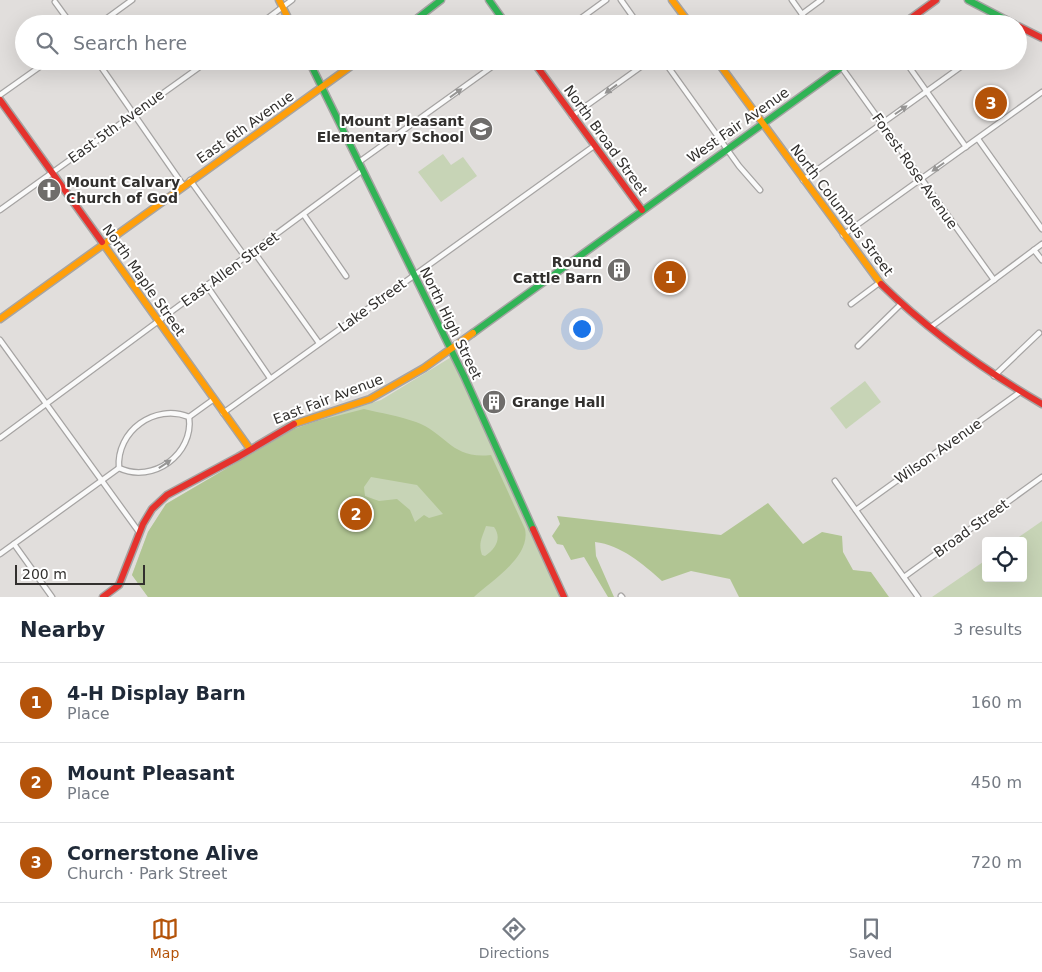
<!DOCTYPE html>
<meta charset="utf-8">
<style>
:root{--surface:#fff;--page:#f2f2f3;--text:#1f2937;--muted:#747a83;--line:#e0e1e3;--accent:#b45309}
body{margin:0;font-family:"DejaVu Sans",sans-serif;background:var(--page);color:var(--text)}
.controls{position:absolute;right:15px;bottom:15px;display:grid;overflow:hidden;border-radius:5px;box-shadow:0 5px 20px #0002}
.controls button{width:45px;height:45px;display:grid;place-items:center;padding:0;border:0;border-bottom:1px solid var(--line);background:var(--surface);color:var(--text);font:25px sans-serif}
.scale{position:absolute;left:15px;bottom:12px;width:130px;box-sizing:border-box;padding-left:5px;border:2px solid #32302e;border-top:0;font-size:14px;line-height:18px;white-space:nowrap;color:#32302e;-webkit-text-stroke:4px #fff;paint-order:stroke}
.you{position:absolute;left:581px;top:328px;width:18px;height:18px;margin:-12px;border:4px solid #fff;border-radius:50%;background:#1a73e8;box-shadow:0 0 0 8px #1a73e833}
.badge{display:grid;place-items:center;width:32px;height:32px;border-radius:50%;background:var(--accent);color:#fff;font-size:16px;font-weight:700}
.pin{position:absolute;translate:-50% -50%;border:2px solid #fff;box-shadow:0 1px 5px #0006}
.list{margin:0;padding:0;list-style:none}
h2{display:flex;justify-content:space-between;align-items:center;height:65px;margin:0;padding:0 20px;font-size:21px}
h2 small{font-size:16px;font-weight:400;color:var(--muted)}
.list li{display:grid;grid-template-columns:32px 1fr auto;gap:15px;align-items:center;box-sizing:border-box;height:80px;padding:0 20px;border-top:1px solid var(--line)}
.list b{display:block;font-size:19px;white-space:nowrap}
.list p{margin:0;font-size:16px;white-space:nowrap;color:var(--muted)}
.list em{font-size:16px;font-style:normal;color:var(--muted)}
.icon{flex:none;width:28px;height:28px;fill:none;stroke:currentColor;stroke-width:2;stroke-linecap:round;stroke-linejoin:round}
.map{position:relative;flex:none;width:1042px;height:597px;overflow:hidden}
.search{position:absolute;background:var(--surface);box-shadow:0 5px 20px #0002;left:15px;right:15px;top:15px;height:55px;display:flex;align-items:center;gap:12px;box-sizing:border-box;padding:0 18px;border-radius:28px;color:var(--muted);font-size:19px}
.sheet{height:305px;background:var(--surface)}
nav{display:flex;justify-content:space-around;align-items:center;box-sizing:border-box;height:70px;border-top:1px solid var(--line);background:var(--surface);font-size:14px;color:var(--muted)}
nav a{display:grid;justify-items:center;gap:2px}
nav .on{color:var(--accent)}
.map>svg:first-child{display:block}
.green{fill:#c7d4b6}
.forest{fill:#b1c593;fill-rule:evenodd}
.lines{fill:none;stroke-linecap:round;stroke-linejoin:round}
.street-casing{stroke:#a6a4a3;stroke-width:7}
.fast-casing{stroke:#a6a4a3;stroke-width:9}
.slow-casing{stroke:#a6a4a3;stroke-width:9}
.jam-casing{stroke:#a6a4a3;stroke-width:9}
.street{stroke:#fafafa;stroke-width:4.5}
.fast{stroke:#30b455;stroke-width:6}
.slow{stroke:#ff9f0a;stroke-width:6}
.jam{stroke:#e5322d;stroke-width:6}
.oneway{fill:#969594}
.labels{text-anchor:middle;stroke-width:4;stroke-linejoin:round;paint-order:stroke}
.poi-label{font-size:14px;font-weight:bold;fill:#32302e;stroke:#fff;text-anchor:end}
.street-label{font-size:14px;fill:#32302e;stroke:#fff}
</style>
<div class="map">
<svg width="1042" height="597" viewBox="0 0 1042 597">
<rect width="100%" height="100%" fill="#e1dedc"/>
<g class="green">
<polygon points="443,154 451,165 463,157 477,176 441,202 418,172"/>
<polygon points="453,356 564,597 148,597 132,575 148,532 166,504 285,434 305,425 381,400"/>
<polygon points="865,381 881,402 846,429 830,408"/>
<polygon points="1042,521 1042,597 932,597 986,560 986,578 1023,578 1023,541 1013,541"/>
</g>
<g class="forest">
<path d="M 364,409 C 381,413 399,416 416,422 C 446,433 452,460 491,455 L 525,529 C 531,557 492,580 474,597 L 148,597 L 132,575 L 148,532 L 166,504 L 294,429 L 317,421 ZM 371,477 L 417,485 L 443,514 L 429,518 L 424,515 L 415,522 L 410,510 L 397,499 L 379,501 L 365,496 L 364,487 ZM 486,526 L 494,527 C 502,538 496,549 485,556 L 482,555 C 478,543 482,538 486,526 Z"/>
<path d="M 768,503 L 803,544 L 822,532 L 842,536 L 843,552 L 853,570 L 871,572 L 889,597 L 739,597 L 730,579 L 691,571 L 662,581 C 643,564 621,545 595,542 L 596,556 L 614,597 L 608,597 L 584,557 L 571,560 L 563,545 L 557,544 L 552,536 L 560,524 L 557,516 L 721,535 Z"/>
</g>
<g class="lines">
<g class="street-casing">
<g id="street">
<polyline points="621,0 638,24"/>
<polyline points="792,0 809,24"/>
<polyline points="55,2 71,24"/>
<polyline points="802,14 821,0"/>
<polyline points="99,24 132,0"/>
<polyline points="260,24 292,0"/>
<polyline points="573,24 606,0"/>
<polyline points="97,61 183,185"/>
<polyline points="664,61 739,166 760,190"/>
<polyline points="837,61 994,280"/>
<polyline points="905,61 966,147"/>
<polyline points="0,95 48,61"/>
<polyline points="572,116 649,61"/>
<polyline points="978,139 1042,229"/>
<polyline points="359,162 500,61"/>
<polyline points="190,180 246,258"/>
<polyline points="803,180 969,61"/>
<polyline points="0,210 208,61"/>
<polyline points="304,215 346,276"/>
<polyline points="843,235 1042,92"/>
<polyline points="1034,250 1042,260"/>
<polyline points="254,252 319,343"/>
<polyline points="207,286 270,378"/>
<polyline points="851,304 879,283"/>
<polyline points="931,327 1042,244"/>
<polyline points="0,340 139,532"/>
<polyline points="858,346 901,304"/>
<polyline points="994,376 1039,333"/>
<polyline points="223,413 594,146"/>
<polyline points="189,417 214,399"/>
<polyline points="0,438 363,170"/>
<path d="M 119,468 C 153,484 194,454 189,417"/>
<path d="M 119,468 C 116,431 155,403 189,417"/>
<polyline points="835,481 918,597"/>
<polyline points="856,510 1020,392"/>
<polyline points="14,544 52,597"/>
<polyline points="0,554 119,468"/>
<polyline points="904,577 1042,477"/>
<polyline points="621,596 622,597"/>
</g>
</g>
<g class="fast-casing">
<g id="fast">
<polyline points="489,0 506,24"/>
<polyline points="968,0 1014,24"/>
<polyline points="410,24 441,0"/>
<polyline points="309,61 464,376 533,529"/>
<polyline points="473,333 850,61"/>
</g>
</g>
<g class="slow-casing">
<g id="slow">
<polyline points="279,0 291,24"/>
<polyline points="672,0 690,24"/>
<polyline points="717,61 881,284"/>
<polyline points="102,242 250,449"/>
<polyline points="0,319 358,61"/>
<polyline points="294,424 370,399 424,368 473,333"/>
</g>
</g>
<g class="jam-casing">
<g id="jam">
<polyline points="903,24 936,0"/>
<polyline points="1018,26 1042,38"/>
<polyline points="533,61 642,210"/>
<polyline points="0,100 102,242"/>
<path d="M 881,284 C 929,331 984,370 1042,404"/>
<polyline points="533,529 564,597"/>
<polyline points="103,597 119,585 143,524 152,509 167,495 238,457 294,424"/>
</g>
</g>
<use href="#street" class="street"/>
<use href="#fast" class="fast"/>
<use href="#slow" class="slow"/>
<use href="#jam" class="jam"/>
</g>
<defs><path id="oneway-solid" d="M-6-.8H1V-3.2L6.5 0L1 3.2V.8H-6Z" transform="scale(1.25)"/></defs>
<g class="oneway">
<use href="#oneway-solid" transform="translate(611 89) rotate(144)"/>
<use href="#oneway-solid" transform="translate(456 93) rotate(-36)"/>
<use href="#oneway-solid" transform="translate(901 110) rotate(-35)"/>
<use href="#oneway-solid" transform="translate(938 167) rotate(145)"/>
<use href="#oneway-solid" transform="translate(165 464) rotate(-34)"/>
</g>
<defs>
<g id="school-disc" transform="scale(1.25)"><circle r="9.5" fill="#6f6d6b" stroke="#fff"/><path d="M0-5L7-2L0 1L-7-2ZM-4 1L0 2.5L4 1V4Q0 6-4 4Z" fill="#fff"/></g>
<g id="church-disc" transform="scale(1.25)"><circle r="9.5" fill="#6f6d6b" stroke="#fff"/><path d="M-1.2-6h2.4v3.5h3.3v2.4h-3.3V6h-2.4V-.1h-3.3v-2.4h3.3Z" fill="#fff"/></g>
<g id="building-disc" transform="scale(1.25)"><circle r="9.5" fill="#6f6d6b" stroke="#fff"/><path d="M-4-6H4V6H1V3H-1V6H-4ZM-2.5-4.3h1.7v1.8h-1.7ZM.8-4.3h1.7v1.8H.8ZM-2.5-1h1.7V.8h-1.7ZM.8-1h1.7V.8H.8Z" fill="#fff"/></g>
</defs>
<g fill-rule="evenodd">
<use href="#school-disc" x="481" y="129"/>
<use href="#church-disc" x="49" y="190"/>
<use href="#building-disc" x="619" y="270"/>
<use href="#building-disc" x="494" y="402"/>
</g>
<g class="labels">
<g class="poi-label">
<text x="464" y="126">Mount Pleasant<tspan x="464" dy="16">Elementary School</tspan></text>
<text x="66" y="187" text-anchor="start">Mount Calvary<tspan x="66" dy="16">Church of God</tspan></text>
<text x="602" y="267">Round<tspan x="602" dy="16">Cattle Barn</tspan></text>
<text x="512" y="407" text-anchor="start">Grange Hall</text>
</g>
<g class="street-label">
<text transform="translate(738 125) rotate(-35)" y="5">West Fair Avenue</text>
<text transform="translate(116 126) rotate(-36)" y="5">East 5th Avenue</text>
<text transform="translate(245 127) rotate(-35)" y="5">East 6th Avenue</text>
<text transform="translate(606 140) rotate(54)" y="5">North Broad Street</text>
<text transform="translate(915 171) rotate(55)" y="5">Forest Rose Avenue</text>
<text transform="translate(842 210) rotate(53)" y="5">North Columbus Street</text>
<text transform="translate(230 269) rotate(-36)" y="5">East Allen Street</text>
<text transform="translate(144 280) rotate(55)" y="5">North Maple Street</text>
<text transform="translate(372 305) rotate(-36)" y="5">Lake Street</text>
<text transform="translate(451 323) rotate(64)" y="5">North High Street</text>
<text transform="translate(328 399) rotate(-21)" y="5">East Fair Avenue</text>
<text transform="translate(938 451) rotate(-35)" y="5">Wilson Avenue</text>
<text transform="translate(971 528) rotate(-36)" y="5">Broad Street</text>
</g>
</g>
</svg>
<div class="controls">
<button><svg class="icon" aria-label="locate" viewBox="0 0 24 24"><circle cx="12" cy="12" r="6"/><path d="M12 2v4M12 18v4M2 12h4M18 12h4"/></svg></button>
</div>
<div class="scale">200 m</div>
<div class="you"></div>
<div class="pin badge" style="left:670px;top:277px">1</div>
<div class="pin badge" style="left:356px;top:514px">2</div>
<div class="pin badge" style="left:991px;top:103px">3</div>
<div class="search"><svg class="icon" aria-label="search" viewBox="0 0 24 24"><circle cx="10" cy="10" r="6"/><path d="M15 15l6 6"/></svg>Search here</div>
</div>
<section class="sheet">
<h2>Nearby<small>3 results</small></h2>
<ul class="list">
<li><span class="badge">1</span><div><b>4-H Display Barn</b><p>Place</p></div><em>160 m</em></li>
<li><span class="badge">2</span><div><b>Mount Pleasant</b><p>Place</p></div><em>450 m</em></li>
<li><span class="badge">3</span><div><b>Cornerstone Alive</b><p>Church · Park Street</p></div><em>720 m</em></li>
</ul>
</section>
<nav>
<a class="on"><svg class="icon" aria-label="map" viewBox="0 0 24 24"><path d="M3 6l6-2 6 2 6-2v14l-6 2-6-2-6 2zM9 4v14M15 6v14"/></svg>Map</a>
<a><svg class="icon" aria-label="directions" viewBox="0 0 24 24"><path d="M12 3l9 9-9 9-9-9zM9 14v-3h6M13 9l2 2-2 2"/></svg>Directions</a>
<a><svg class="icon" aria-label="saved" viewBox="0 0 24 24"><path d="M7 4h10v16l-5-4-5 4z"/></svg>Saved</a>
</nav>
